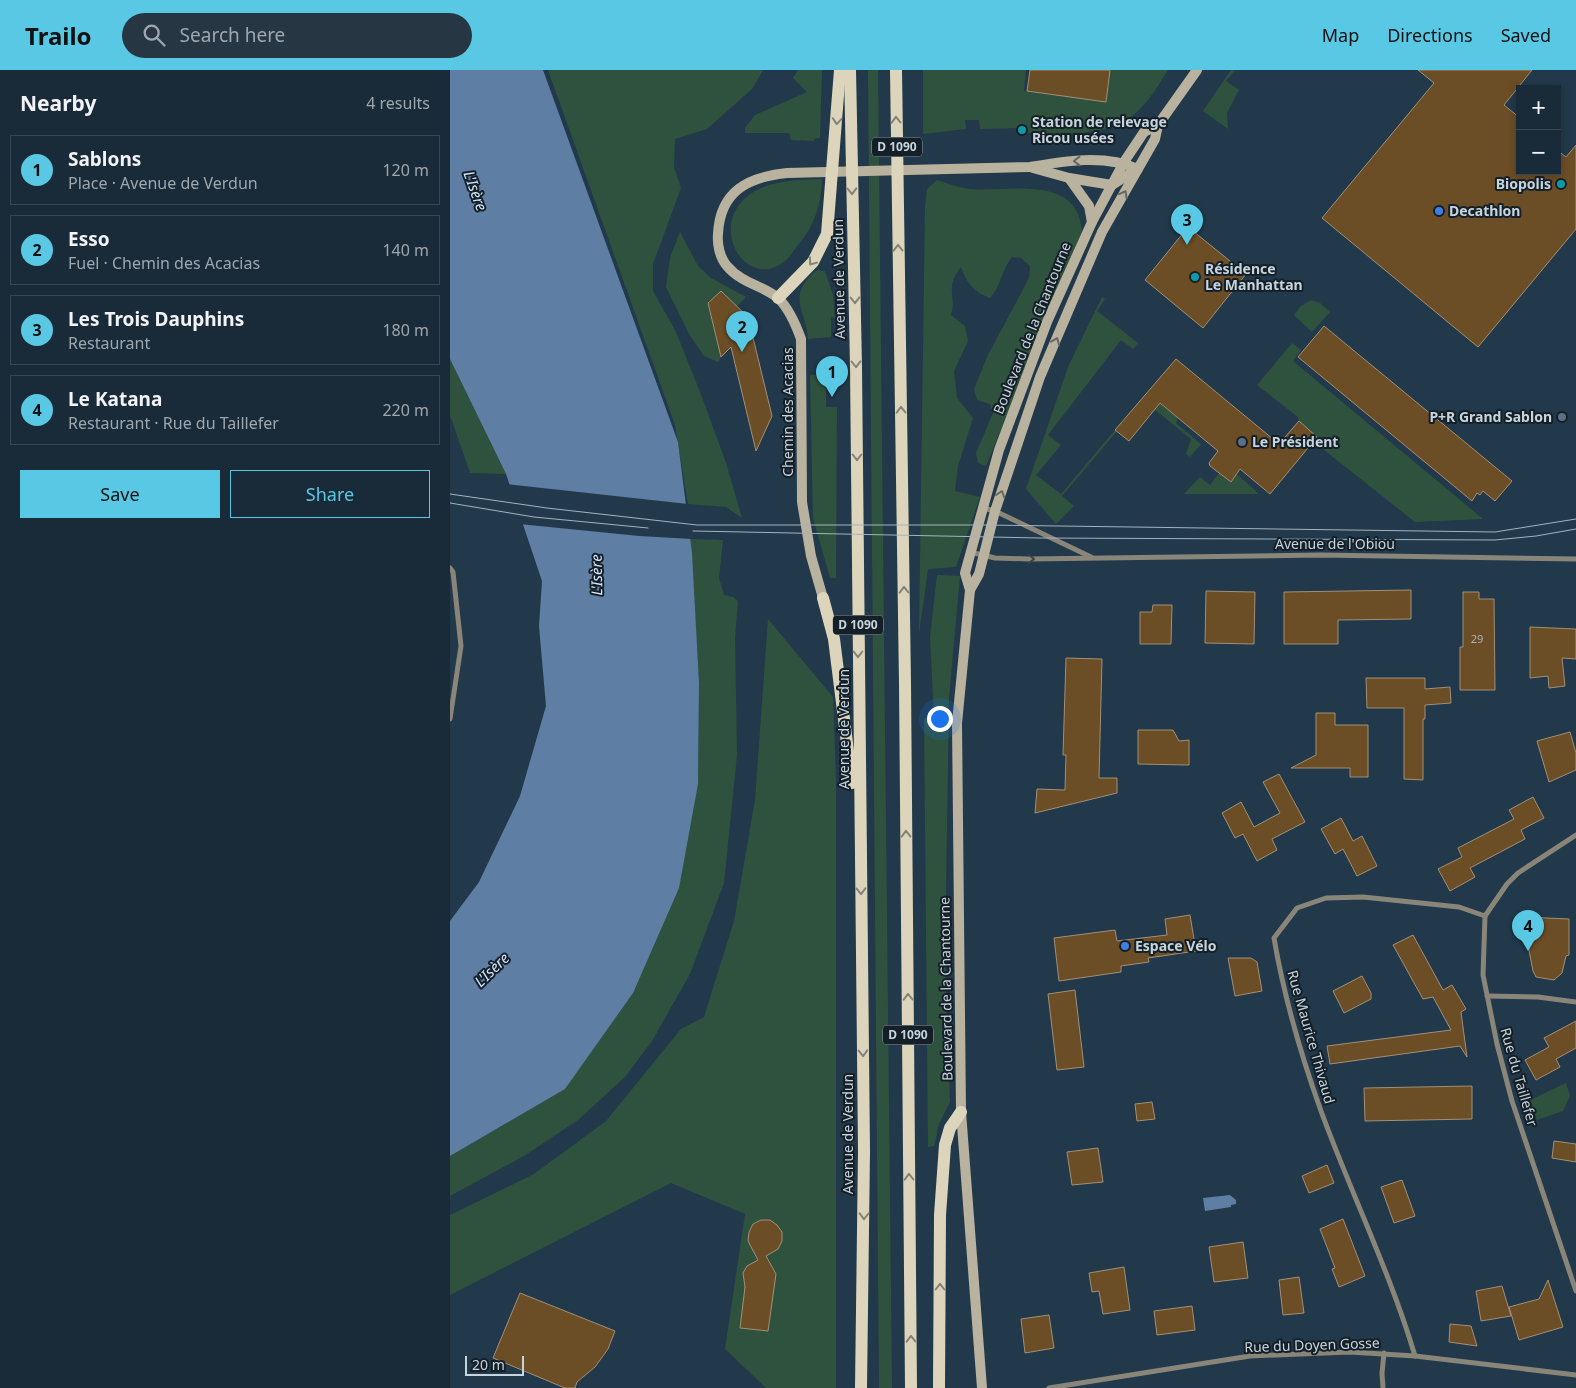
<!DOCTYPE html>
<meta charset="utf-8">
<style>
:root{--surface:#192b38;--page:#263743;--text:#f1f3f6;--muted:#9fa7ae;--line:#374753;--accent:#59c8e4}
body{margin:0;font-family:"Noto Sans",sans-serif;background:var(--page);color:var(--text)}
.controls{position:absolute;right:15px;top:15px;display:grid;overflow:hidden;border-radius:0px;box-shadow:0 2px 8px #0003}
.controls button{width:45px;height:45px;display:grid;place-items:center;padding:0;border:0;border-bottom:1px solid var(--line);background:var(--surface);color:var(--text);font:25px sans-serif}
.scale{position:absolute;left:15px;bottom:12px;width:59px;box-sizing:border-box;padding-left:5px;border:2px solid #c6d4de;border-top:0;font-size:14px;line-height:18px;white-space:nowrap;color:#c6d4de;-webkit-text-stroke:4px #141f27;paint-order:stroke}
.you{position:absolute;left:489px;top:648px;width:18px;height:18px;margin:-12px;border:4px solid #fff;border-radius:50%;background:#1a73e8;box-shadow:0 0 0 8px #1a73e833}
.badge{display:grid;place-items:center;width:32px;height:32px;border-radius:50%;background:var(--accent);color:#111;font-size:16px;font-weight:700}
.pin{position:absolute;translate:-50% -41px;filter:drop-shadow(0 1px 2px #0008)}
.pin::after{content:'';position:absolute;top:26px;width:18px;height:15px;background:inherit;clip-path:polygon(0 0,100% 0,50% 100%)}
.list{margin:0;padding:0;list-style:none}
h2{display:flex;justify-content:space-between;align-items:center;height:65px;margin:0;padding:0 20px;font-size:21px}
h2 small{font-size:16px;font-weight:400;color:var(--muted)}
.list li{display:grid;grid-template-columns:32px 1fr auto;gap:15px;align-items:center;box-sizing:border-box;height:70px;margin:0 10px 10px;padding:0 10px;border:1px solid var(--line);border-radius:0px}
.list b{display:block;font-size:19px;white-space:nowrap}
.list p{margin:0;font-size:16px;white-space:nowrap;color:var(--muted)}
.list em{font-size:16px;font-style:normal;color:var(--muted)}
.actions{display:flex;gap:10px;padding:15px 20px}
.actions a{flex:1;padding:11px 0;border:1px solid var(--accent);border-radius:0px;text-align:center;font-size:18px;color:var(--accent)}
.actions .main{background:var(--accent);color:#111}
.icon{flex:none;width:28px;height:28px;fill:none;stroke:currentColor;stroke-width:2;stroke-linecap:round;stroke-linejoin:round}
.map{position:relative;flex:none;width:1126px;height:1318px;overflow:hidden}
header{display:flex;align-items:center;gap:30px;box-sizing:border-box;height:70px;padding:0 25px;background:var(--accent);color:#111}
header strong{font-size:24px}
nav{display:flex;gap:28px;margin-inline-start:auto;font-size:18px}
.search{width:350px;height:45px;background:var(--page);display:flex;align-items:center;gap:12px;box-sizing:border-box;padding:0 18px;border-radius:28px;color:var(--muted);font-size:19px}
main{display:flex}
aside{flex:1;background:var(--surface)}
.map>svg:first-child{display:block}
.green{fill:#2f523f}
.water{fill:#5f7ea3}
.pier{fill:#21394a}
.building{fill:#6b4d26;stroke:#a38f77}
.lines{fill:none;stroke-linecap:round;stroke-linejoin:round}
.street{stroke:#8a8579;stroke-width:5}
.secondary{stroke:#b9b29e;stroke-width:10}
.primary{stroke:#ddd5bb;stroke-width:12}
.tram{stroke:#a3b3bf;stroke-width:1}
.oneway{stroke:#838378}
.oneway2{stroke:#666862}
.oneway3{stroke:#3d4344}
.culture-dot{fill:#0f9aa8;stroke:#141f27;stroke-width:2}
.shop-dot{fill:#3f7fe0;stroke:#141f27;stroke-width:2}
.service-dot{fill:#5c6f8a;stroke:#141f27;stroke-width:2}
.labels{text-anchor:middle;stroke-width:4;stroke-linejoin:round;paint-order:stroke}
.number-label{font-size:11px;fill:#afb2b0}
.shield{fill:#141f27;stroke:#919ea7;stroke-width:1}
.shield-label{font-size:12px;font-weight:bold;fill:#c6d4de}
.poi-label{font-size:14px;font-weight:bold;fill:#c6d4de;stroke:#141f27;text-anchor:start}
.street-label{font-size:14px;fill:#c6d4de;stroke:#141f27}
.water-label{font-size:15px;font-style:italic;fill:#d2e6fe;stroke:#141f27}
</style>
<header>
<strong>Trailo</strong>
<div class="search"><svg class="icon" aria-label="search" viewBox="0 0 24 24"><circle cx="10" cy="10" r="6"/><path d="M15 15l6 6"/></svg>Search here</div>
<nav><a>Map</a><a>Directions</a><a>Saved</a></nav>
</header>
<main>
<aside>
<h2>Nearby<small>4 results</small></h2>
<ul class="list">
<li><span class="badge">1</span><div><b>Sablons</b><p>Place · Avenue de Verdun</p></div><em>120 m</em></li>
<li><span class="badge">2</span><div><b>Esso</b><p>Fuel · Chemin des Acacias</p></div><em>140 m</em></li>
<li><span class="badge">3</span><div><b>Les Trois Dauphins</b><p>Restaurant</p></div><em>180 m</em></li>
<li><span class="badge">4</span><div><b>Le Katana</b><p>Restaurant · Rue du Taillefer</p></div><em>220 m</em></li>
</ul>
<div class="actions"><a class="main">Save</a><a>Share</a></div>
</aside>
<div class="map">
<svg width="1126" height="1318" viewBox="0 0 1126 1318">
<rect width="100%" height="100%" fill="#21394a"/>
<g class="green">
<polygon points="98,0 313,0 302,19 257,59 225,69 224,97 231,118 203,194 203,221 226,262 252,327 276,393 292,448 276,437 238,434 225,355"/>
<polygon points="348,0 372,0 370,68 364,69 364,71 341,70 339,63 295,63 295,58 305,45 357,22 343,8"/>
<polygon points="418,0 428,0 442,1318 429,1318"/>
<path d="M 473,0 L 576,0 L 574,21 L 656,31 L 660,0 L 718,0 C 710,12 702,27 691,38 C 662,69 615,63 577,63 L 577,55 L 568,55 L 567,58 L 530,59 L 529,50 L 515,50 L 516,59 L 473,64 Z"/>
<polygon points="781,0 785,0 776,11 789,20 777,43 778,59 753,41"/>
<path d="M 372,109 C 371,136 365,154 348,175 C 344,180 341,186 336,190 C 297,225 252,152 305,121 C 325,110 349,110 372,109 Z"/>
<path d="M 487,110 C 497,113 509,118 520,119 C 551,122 610,108 627,142 C 630,147 631,155 632,161 L 536,396 L 528,393 L 526,383 L 543,343 L 540,334 L 527,330 L 524,319 L 538,285 L 579,208 L 580,196 L 571,188 L 562,187 C 550,202 552,215 540,228 C 523,222 517,213 511,197 C 494,218 507,226 501,245 L 515,256 L 518,271 L 504,301 L 507,328 L 523,348 L 508,396 L 505,421 L 530,427 L 506,497 L 478,499 L 469,564 L 475,136 L 477,119 Z"/>
<polygon points="230,162 248,196 261,208 296,227 287,236 271,221 261,231 258,230 271,287 268,292 254,286 239,264 216,217 220,188"/>
<path d="M 367,200 L 375,201 L 383,225 L 385,248 L 381,247 L 381,267 L 358,269 C 357,241 335,226 367,200 Z"/>
<polygon points="652,227 655,229 647,241 688,273 683,279 671,270 598,365 611,375 586,405 611,424 665,360 667,361 612,426 624,436 606,454 576,419 618,297"/>
<polygon points="861,230 870,233 880,242 862,262 844,245 851,236"/>
<polygon points="842,273 851,280 843,291 1033,449 965,452 869,376 867,367 849,351 848,347 807,315"/>
<polygon points="0,289 56,404 20,403 0,345"/>
<polygon points="360,305 376,305 376,337 387,337 386,508 380,508 363,448"/>
<polygon points="709,333 728,348 726,353 751,374 740,387 736,384 741,369 704,339"/>
<polygon points="769,403 780,412 787,404 809,424 734,424 750,407 760,415"/>
<polygon points="240,469 273,470 269,508 274,525 283,527 288,531 285,568 287,685 274,813 240,904 202,971 175,1007 128,1050 74,1086 0,1126 0,1086 115,1019 248,714 249,613"/>
<polygon points="487,505 510,506 499,628 495,887 500,1032 489,1054 484,1076 478,1077 474,648 484,647 480,567"/>
<polygon points="318,549 383,627 386,708 386,1318 316,1318 275,1279 295,1144 221,1113 0,1225 0,1145 84,1104 156,1051 231,959 254,947 284,851 305,730"/>
<polygon points="1116,1013 1120,1026 1113,1041 1087,1050 1080,1030"/>
</g>
<g class="water">
<polygon points="0,0 93,0 228,372 242,483 249,613 248,714 229,818 183,923 115,1019 0,1086 0,851 29,812 70,726 96,636 89,556 92,511 56,404 0,289"/>
<polygon points="780,1125 786,1130 786,1134 781,1135 781,1137 755,1141 753,1128"/>
</g>
<polygon class="pier" points="56,414 238,434 242,469 189,466 69,454"/>
<g class="building">
<polygon points="580,0 660,0 656,32 577,21"/>
<polygon points="968,0 1082,0 1054,35 1070,48 1070,101 1107,101 1107,80 1116,87 1126,75 1126,159 1028,277 872,148 984,13"/>
<polygon points="738,157 796,204 753,258 695,210"/>
<polygon points="271,221 298,247 322,346 306,381 281,277 271,287 258,233"/>
<polygon points="874,256 1062,411 1045,431 1033,421 1030,425 1027,423 1022,431 848,287"/>
<polygon points="726,289 829,374 849,351 867,367 820,424 790,399 781,412 760,396 759,393 768,381 710,333 679,371 665,360"/>
<polygon points="961,520 961,549 888,550 888,574 834,574 834,522"/>
<polygon points="756,521 805,522 804,574 755,573"/>
<polygon points="1013,522 1029,522 1029,529 1044,529 1045,620 1010,620 1010,577 1013,577"/>
<polygon points="703,535 722,535 721,574 690,574 690,542 702,542"/>
<polygon points="1080,557 1126,559 1126,589 1112,588 1115,616 1099,618 1098,606 1080,608"/>
<polygon points="616,588 652,589 649,708 667,708 667,723 585,743 587,719 615,720 616,685 613,685"/>
<polygon points="916,608 975,608 975,619 1000,617 1001,633 975,635 975,649 973,649 973,710 954,709 954,638 917,638"/>
<polygon points="866,643 885,643 885,655 918,655 918,707 900,707 900,698 841,698 866,685"/>
<polygon points="688,660 723,660 729,671 739,670 739,695 688,694"/>
<polygon points="1120,662 1126,683 1126,700 1099,712 1087,671"/>
<polygon points="829,704 855,752 822,769 827,780 807,791 793,764 785,768 772,743 791,732 804,757 830,743 813,712"/>
<polygon points="1083,727 1094,748 1071,760 1075,769 1020,798 1025,807 1000,821 988,799 1012,787 1008,778 1064,749 1059,740"/>
<polygon points="891,748 903,771 912,766 927,796 907,806 893,779 885,784 871,759"/>
<polygon points="740,845 746,881 698,888 699,892 671,896 671,902 609,911 604,868 665,860 667,871 717,865 715,849"/>
<polygon points="1075,847 1119,849 1119,885 1116,886 1112,903 1104,910 1086,907 1083,901 1075,860"/>
<polygon points="963,865 993,920 1002,915 1016,939 1011,942 1017,987 1010,976 880,994 877,976 1001,960 983,927 973,929 943,875"/>
<polygon points="778,888 801,888 807,892 812,921 785,926"/>
<polygon points="912,906 921,923 921,929 894,943 883,921"/>
<polygon points="625,920 634,997 607,1000 598,924"/>
<polygon points="1126,951 1126,978 1106,989 1110,997 1086,1010 1075,990 1099,977 1094,968"/>
<polygon points="1022,1016 1022,1049 915,1051 914,1018"/>
<polygon points="702,1032 705,1049 687,1051 685,1034"/>
<polygon points="1104,1071 1126,1074 1126,1092 1102,1088"/>
<polygon points="648,1078 653,1112 622,1115 617,1082"/>
<polygon points="877,1095 884,1113 859,1123 852,1106"/>
<polygon points="952,1110 965,1146 944,1153 931,1117"/>
<polygon points="893,1149 915,1206 889,1217 882,1199 885,1198 870,1159"/>
<polygon points="311,1150 320,1150 327,1155 332,1162 332,1171 328,1179 316,1186 326,1204 318,1261 290,1258 295,1217 293,1203 297,1196 308,1190 298,1171 299,1162 303,1154"/>
<polygon points="793,1172 798,1208 764,1212 759,1177"/>
<polygon points="674,1197 680,1240 653,1244 649,1221 642,1222 639,1203"/>
<polygon points="849,1207 854,1243 833,1245 829,1210"/>
<polygon points="1098,1210 1113,1257 1069,1270 1059,1237 1089,1229"/>
<polygon points="1052,1216 1061,1246 1031,1251 1026,1221"/>
<polygon points="70,1223 165,1261 158,1279 145,1297 127,1312 125,1318 115,1318 43,1288"/>
<polygon points="742,1236 745,1260 707,1265 704,1241"/>
<polygon points="599,1245 604,1278 575,1283 571,1249"/>
<polygon points="1000,1254 1021,1256 1027,1276 999,1272"/>
</g>
<g class="lines">
<g class="street">
<polyline points="533,438 545,441 641,487"/>
<polyline points="520,482 545,488 579,489 871,485 1126,489"/>
<polyline points="0,498 3,502 11,576 0,649"/>
<polyline points="1126,765 1068,803 1057,814 1035,846 1033,905 1047,974 1062,1031 1126,1221"/>
<polyline points="1037,926 1088,927 1126,932"/>
<path d="M 965,1286 C 940,1202 901,1123 871,1041 C 851,985 834,927 824,868 L 847,838 L 876,828 L 913,827 L 1009,837 L 1035,846"/>
<polyline points="599,1318 800,1286 900,1282 965,1286 1126,1305"/>
<polyline points="933,1318 932,1303 934,1283"/>
</g>
<g class="secondary">
<polyline points="583,98 619,108 662,115 687,99"/>
<polyline points="619,108 639,136 642,152"/>
<polyline points="520,520 529,504 545,441 590,307 652,162 705,69 708,55 747,0"/>
<path d="M 373,528 L 361,486 L 352,432 L 351,269 C 346,255 339,239 329,229 C 315,216 292,214 277,196 C 270,188 267,175 268,164 C 270,121 298,107 337,103 L 580,97 C 614,91 655,84 688,99"/>
<polyline points="532,1318 511,1042 507,653 520,520 515,503 549,380 597,252 642,152 674,92 694,62 708,55"/>
</g>
<g class="primary">
<polyline points="400,0 406,297 414,1081 411,1318"/>
<polyline points="446,0 455,613 461,1318"/>
<polyline points="328,228 363,192 377,164 390,0"/>
<polyline points="373,528 384,569 402,713"/>
<polyline points="489,1318 490,1145 495,1075 500,1058 511,1042"/>
</g>
<g class="tram">
<polyline points="0,424 97,438 247,455 536,455 1045,462 1126,449"/>
<polyline points="0,433 84,447 198,458"/>
<polyline points="243,461 590,468 1045,470 1086,466 1126,459"/>
</g>
</g>
<defs><path id="oneway-chevron" d="M-2-3.5L2.5 0L-2 3.5" fill="none" stroke-width="1.6" stroke-linecap="round" stroke-linejoin="round" transform="scale(1.25)"/></defs>
<g class="oneway">
<use href="#oneway-chevron" transform="translate(446 50) rotate(-91)"/>
<use href="#oneway-chevron" transform="translate(387 51) rotate(94)"/>
<use href="#oneway-chevron" transform="translate(402 121) rotate(89)"/>
<use href="#oneway-chevron" transform="translate(448 178) rotate(-91)"/>
<use href="#oneway-chevron" transform="translate(362 192) rotate(127)"/>
<use href="#oneway-chevron" transform="translate(405 230) rotate(89)"/>
<use href="#oneway-chevron" transform="translate(406 294) rotate(89)"/>
<use href="#oneway-chevron" transform="translate(451 340) rotate(-91)"/>
<use href="#oneway-chevron" transform="translate(407 387) rotate(90)"/>
<use href="#oneway-chevron" transform="translate(454 520) rotate(-91)"/>
<use href="#oneway-chevron" transform="translate(408 584) rotate(90)"/>
<use href="#oneway-chevron" transform="translate(456 764) rotate(-91)"/>
<use href="#oneway-chevron" transform="translate(411 821) rotate(89)"/>
<use href="#oneway-chevron" transform="translate(458 927) rotate(-91)"/>
<use href="#oneway-chevron" transform="translate(413 983) rotate(89)"/>
<use href="#oneway-chevron" transform="translate(459 1107) rotate(-91)"/>
<use href="#oneway-chevron" transform="translate(414 1146) rotate(91)"/>
<use href="#oneway-chevron" transform="translate(490 1217) rotate(-90)"/>
<use href="#oneway-chevron" transform="translate(461 1269) rotate(-91)"/>
</g>
<g class="oneway2">
<use href="#oneway-chevron" transform="translate(627 91) rotate(-180)"/>
<use href="#oneway-chevron" transform="translate(674 124) rotate(-61)"/>
<use href="#oneway-chevron" transform="translate(606 271) rotate(-67)"/>
<use href="#oneway-chevron" transform="translate(551 424) rotate(-72)"/>
</g>
<use class="oneway3" href="#oneway-chevron" transform="translate(581 489) rotate(1)"/>
<g class="culture-dot">
<circle cx="572" cy="60" r="5"/>
<circle cx="1111" cy="114" r="5"/>
<circle cx="745" cy="207" r="5"/>
</g>
<g class="shop-dot">
<circle cx="989" cy="141" r="5"/>
<circle cx="675" cy="876" r="5"/>
</g>
<g class="service-dot">
<circle cx="1112" cy="347" r="5"/>
<circle cx="792" cy="372" r="5"/>
</g>
<g class="labels">
<g class="number-label">
<text x="1027" y="573">29</text>
</g>
<g class="shield">
<rect x="422" y="67.5" width="50" height="19" rx="4"/>
<rect x="383" y="545.5" width="50" height="19" rx="4"/>
<rect x="433" y="955.5" width="50" height="19" rx="4"/>
</g>
<g class="shield-label">
<text x="447" y="81">D 1090</text>
<text x="408" y="559">D 1090</text>
<text x="458" y="969">D 1090</text>
</g>
<g class="poi-label">
<text x="582" y="57">Station de relevage<tspan x="582" dy="16">Ricou usées</tspan></text>
<text x="1101" y="119" text-anchor="end">Biopolis</text>
<text x="999" y="146">Decathlon</text>
<text x="755" y="204">Résidence<tspan x="755" dy="16">Le Manhattan</tspan></text>
<text x="1102" y="352" text-anchor="end">P+R Grand Sablon</text>
<text x="802" y="377">Le Président</text>
<text x="685" y="881">Espace Vélo</text>
</g>
<g class="street-label">
<text transform="translate(389 209) rotate(-91)" y="5">Avenue de Verdun</text>
<text transform="translate(582 258) rotate(-68)" y="5">Boulevard de la Chantourne</text>
<text transform="translate(338 342) rotate(-90)" y="5">Chemin des Acacias</text>
<text x="885" y="479">Avenue de l'Obiou</text>
<text transform="translate(394 659) rotate(-90)" y="5">Avenue de Verdun</text>
<text transform="translate(496 919) rotate(-91)" y="5">Boulevard de la Chantourne</text>
<text transform="translate(861 967) rotate(74)" y="5">Rue Maurice Thivaud</text>
<text transform="translate(1069 1007) rotate(74)" y="5">Rue du Taillefer</text>
<text transform="translate(398 1064) rotate(-90)" y="5">Avenue de Verdun</text>
<text transform="translate(862 1275) rotate(-2)" y="5">Rue du Doyen Gosse</text>
</g>
<g class="water-label">
<text transform="translate(25 121) rotate(70)" y="5">L'Isère</text>
<text transform="translate(147 505) rotate(-91)" y="5">L'Isère</text>
<text transform="translate(42 900) rotate(-44)" y="5">L'Isère</text>
</g>
</g>
</svg>
<div class="controls">
<button>+</button>
<button>−</button>
</div>
<div class="scale">20 m</div>
<div class="you"></div>
<div class="pin badge" style="left:382px;top:327px">1</div>
<div class="pin badge" style="left:292px;top:282px">2</div>
<div class="pin badge" style="left:737px;top:175px">3</div>
<div class="pin badge" style="left:1078px;top:881px">4</div>
</div>
</main>
